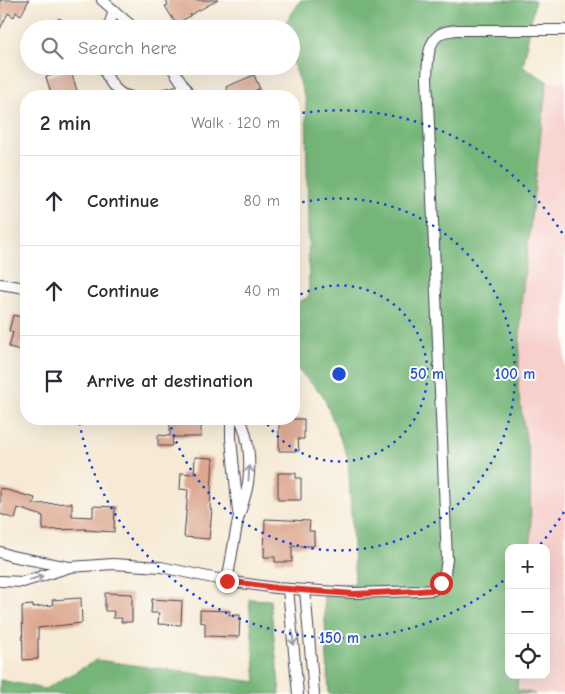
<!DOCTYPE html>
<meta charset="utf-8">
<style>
:root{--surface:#fff;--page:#f2f2f3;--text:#2b2b33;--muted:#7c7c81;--line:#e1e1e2}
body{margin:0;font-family:"Comic Neue",sans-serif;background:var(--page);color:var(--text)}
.controls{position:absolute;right:15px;bottom:15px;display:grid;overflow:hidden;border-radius:10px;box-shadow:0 5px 20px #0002}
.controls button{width:45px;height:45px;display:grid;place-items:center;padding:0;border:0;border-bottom:1px solid var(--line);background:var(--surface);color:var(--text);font:25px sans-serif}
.stop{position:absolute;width:15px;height:15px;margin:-11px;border:4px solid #d93025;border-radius:50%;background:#fff}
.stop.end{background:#d93025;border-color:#fff;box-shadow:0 1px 5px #0008}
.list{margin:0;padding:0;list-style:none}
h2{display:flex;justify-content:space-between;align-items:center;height:65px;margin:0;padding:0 20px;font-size:21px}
h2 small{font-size:16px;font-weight:400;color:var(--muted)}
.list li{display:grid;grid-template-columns:32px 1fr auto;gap:15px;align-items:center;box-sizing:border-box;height:90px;padding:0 20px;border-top:1px solid var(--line)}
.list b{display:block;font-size:19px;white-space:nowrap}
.list em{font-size:16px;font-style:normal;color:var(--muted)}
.icon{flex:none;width:28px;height:28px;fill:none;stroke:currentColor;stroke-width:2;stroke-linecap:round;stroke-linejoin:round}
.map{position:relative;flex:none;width:565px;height:694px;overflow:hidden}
.search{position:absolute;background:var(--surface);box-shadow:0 5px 20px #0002;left:20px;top:20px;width:280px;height:55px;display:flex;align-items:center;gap:12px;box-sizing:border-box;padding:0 18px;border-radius:28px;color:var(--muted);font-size:19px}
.panel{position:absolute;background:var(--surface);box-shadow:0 5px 20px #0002;left:20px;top:90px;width:280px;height:335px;border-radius:20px}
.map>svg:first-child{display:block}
.built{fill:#f7d0cc}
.forest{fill:#74b678;stroke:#4b6c5a}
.building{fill:#dda790}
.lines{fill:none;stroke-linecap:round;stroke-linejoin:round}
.minor-casing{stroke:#424052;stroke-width:12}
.minor{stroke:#fff;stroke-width:10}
.oneway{stroke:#9c9ca7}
.route{stroke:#d93025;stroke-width:6}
.ring{fill:none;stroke:#1d4ed8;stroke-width:2.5;stroke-dasharray:2.5 5}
.centre{fill:#1d4ed8;stroke:#fdfcf7;stroke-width:2.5}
.ring-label{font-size:15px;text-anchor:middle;font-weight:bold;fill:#1d4ed8;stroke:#fdfcf7;stroke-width:4;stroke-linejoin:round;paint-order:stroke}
</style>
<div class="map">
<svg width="565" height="694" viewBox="0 0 565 694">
<rect width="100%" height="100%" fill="#fdfcf7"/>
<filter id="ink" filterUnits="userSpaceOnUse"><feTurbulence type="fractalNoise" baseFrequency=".02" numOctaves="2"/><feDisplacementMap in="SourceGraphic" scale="10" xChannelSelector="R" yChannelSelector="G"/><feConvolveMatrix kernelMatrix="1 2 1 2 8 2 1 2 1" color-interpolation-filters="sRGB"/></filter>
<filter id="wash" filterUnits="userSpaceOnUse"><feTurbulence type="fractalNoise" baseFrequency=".0096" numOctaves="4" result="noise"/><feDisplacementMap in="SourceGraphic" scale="20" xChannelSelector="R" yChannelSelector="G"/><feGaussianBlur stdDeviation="1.12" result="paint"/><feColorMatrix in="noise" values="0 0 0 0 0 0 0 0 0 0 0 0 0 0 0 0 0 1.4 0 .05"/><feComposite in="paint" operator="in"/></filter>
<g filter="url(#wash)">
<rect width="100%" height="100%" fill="#f6ead5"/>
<polygon class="built" points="547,81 565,83 565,694 535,694 517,690 518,675 546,675 546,548 530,548 531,538 530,463 518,390 521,305"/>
<g class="forest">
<polygon points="301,0 535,0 523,67 547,81 521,305 518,390 530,463 531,538 530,548 509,548 509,675 518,675 517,690 535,694 329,694 323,586 355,583 348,458 323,395 294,366 294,304 309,297 306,101 291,56 291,29 282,29 282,28"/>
<polygon points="249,599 270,600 280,694 0,694 0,680 45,689 97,660 256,682"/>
</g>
<g id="blocks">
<g class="building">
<polygon points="0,0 29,0 21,15 16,12 14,17 8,13 0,29"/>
<polygon points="166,0 218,0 190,15 190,16 176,24 165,6 168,5"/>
<polygon points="60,18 66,29 41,29"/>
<polygon points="70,69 79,96 52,96 46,77"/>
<polygon points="254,75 260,89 256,90 258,96 230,96 226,87"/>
<polygon points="13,315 26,318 26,345 21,344 20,350 9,347 13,332 9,331"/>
<polygon points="170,419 201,419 201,437 173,437 172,446 158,446 158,435 170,436"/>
<polygon points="279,419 304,419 304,439 298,439 299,451 279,451"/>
<polygon points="195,457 213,458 210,509 212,510 209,539 184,537 188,490 180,489 181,473 194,474"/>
<polygon points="278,473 296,473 296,478 301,478 301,500 278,500"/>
<polygon points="0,488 35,498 33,504 72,503 72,516 93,517 93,506 115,507 114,532 85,530 86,529 43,530 43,516 18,508 15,519 0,514"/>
<polygon points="265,519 310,521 309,531 314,531 314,546 292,546 292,562 275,562 275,557 264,557"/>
<polygon points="105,593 132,594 132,622 121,622 122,618 113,618 114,611 105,611"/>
<polygon points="81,598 82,623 38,628 38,659 23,660 22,606 33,605 33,607 53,605 52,600"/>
<polygon points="152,599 182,601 181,625 158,624 159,613 151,613"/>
<polygon points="200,610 230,611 229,615 240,615 239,637 205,636 205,623 200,622"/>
</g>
</g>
</g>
<g filter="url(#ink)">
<use href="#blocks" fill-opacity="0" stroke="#424052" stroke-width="1"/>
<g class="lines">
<g class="minor-casing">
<g id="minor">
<polyline points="102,0 135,29"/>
<polyline points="108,29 114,10"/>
<path d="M 103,66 C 107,78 116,95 129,96"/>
<polyline points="171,66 186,89 189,96"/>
<polyline points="157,96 186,89"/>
<polyline points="0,284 26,288"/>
<polyline points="231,419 231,438 238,512"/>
<polyline points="0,552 11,556 69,567"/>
<path d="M 0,581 L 23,582 L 70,567 L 113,564 L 161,567 L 227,581 L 276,588 L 353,593 L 419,591 L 433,590 L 441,583 L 445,573 L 447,559 L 446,536 L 427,77 C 428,63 427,42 440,34 C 444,31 451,31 456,30 L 565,30"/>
<path d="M 227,581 C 231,561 234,540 238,520 C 241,508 246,496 248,483 C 251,462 249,437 240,419"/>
<polyline points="288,589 298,694"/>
<polyline points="305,590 314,694"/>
</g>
</g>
<use href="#minor" class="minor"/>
</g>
<defs><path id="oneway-shaft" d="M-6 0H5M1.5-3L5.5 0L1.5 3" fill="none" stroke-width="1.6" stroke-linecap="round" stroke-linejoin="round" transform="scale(1.25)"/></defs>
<g class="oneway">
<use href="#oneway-shaft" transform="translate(249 473) rotate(-86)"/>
<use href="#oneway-shaft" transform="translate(36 578) rotate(-18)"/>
<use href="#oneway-shaft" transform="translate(293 638) rotate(84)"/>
</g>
</g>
<g class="lines" filter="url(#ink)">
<polyline class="route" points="227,581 276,588 353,594 419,591 433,590 441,583"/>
</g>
<g class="ring">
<path d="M294 298A88 88 0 1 1 264 419"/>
<path d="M295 204A176 176 0 1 1 169 420"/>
<path d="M564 512A264 264 0 0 1 538 547M509 576A264 264 0 0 1 79 420M295 114A264 264 0 0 1 564 236"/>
</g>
<circle cx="339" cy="374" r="8" class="centre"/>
<g class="ring-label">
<text x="427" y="379">50 m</text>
<text x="515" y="379">100 m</text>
<text x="339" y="643">150 m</text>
</g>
</svg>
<div class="controls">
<button>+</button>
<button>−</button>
<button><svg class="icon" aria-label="locate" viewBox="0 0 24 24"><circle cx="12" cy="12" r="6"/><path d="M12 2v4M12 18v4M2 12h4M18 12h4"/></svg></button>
</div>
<div class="stop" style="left:441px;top:583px"></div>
<div class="stop end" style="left:227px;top:581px"></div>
<div class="search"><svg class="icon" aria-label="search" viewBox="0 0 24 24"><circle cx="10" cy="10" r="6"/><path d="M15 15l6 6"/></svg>Search here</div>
<section class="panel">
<h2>2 min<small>Walk · 120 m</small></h2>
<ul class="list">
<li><svg class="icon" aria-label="ahead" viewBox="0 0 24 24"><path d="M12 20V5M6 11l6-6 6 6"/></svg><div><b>Continue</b></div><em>80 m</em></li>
<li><svg class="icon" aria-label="ahead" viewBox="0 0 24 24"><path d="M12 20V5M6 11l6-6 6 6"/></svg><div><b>Continue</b></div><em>40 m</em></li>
<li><svg class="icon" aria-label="arrive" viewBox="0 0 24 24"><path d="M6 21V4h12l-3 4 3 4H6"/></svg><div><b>Arrive at destination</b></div></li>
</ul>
</section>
</div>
